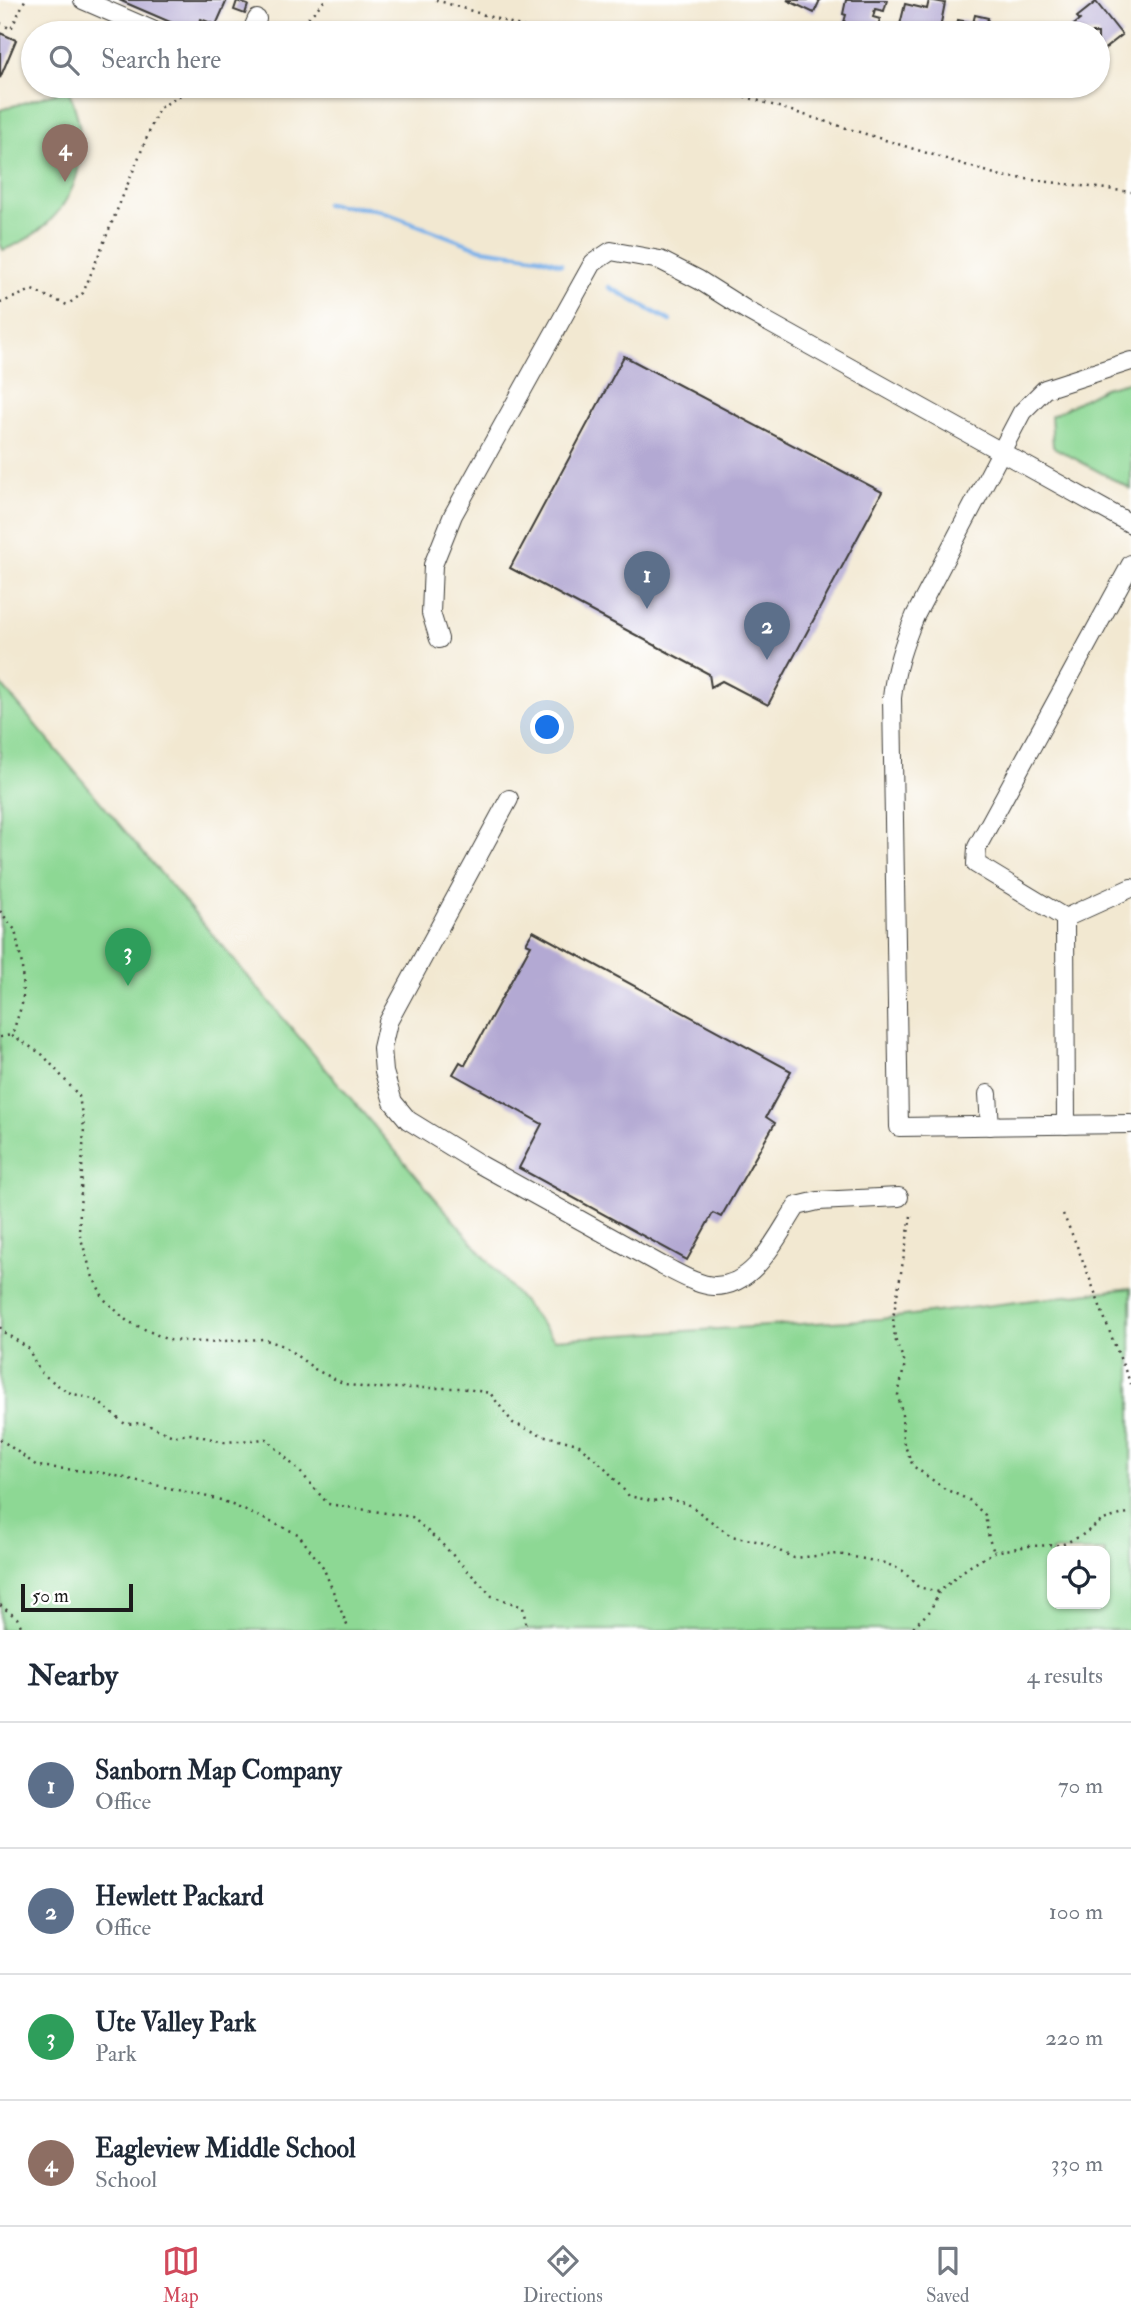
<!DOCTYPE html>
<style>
:root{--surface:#fff;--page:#f2f2f3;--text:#1f2937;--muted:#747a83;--line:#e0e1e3;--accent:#d1495b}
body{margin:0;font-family:"IM FELL Double Pica",serif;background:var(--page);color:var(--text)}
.controls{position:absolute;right:21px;bottom:21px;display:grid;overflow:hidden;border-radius:14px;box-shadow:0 2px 5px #0004}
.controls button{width:63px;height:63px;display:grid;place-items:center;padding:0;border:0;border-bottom:2px solid var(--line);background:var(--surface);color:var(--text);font:35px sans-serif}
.scale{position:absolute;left:21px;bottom:18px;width:112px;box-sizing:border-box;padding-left:7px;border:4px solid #1c1c1c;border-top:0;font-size:19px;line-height:24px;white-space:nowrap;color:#1c1c1c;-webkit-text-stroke:5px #fff;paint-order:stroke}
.you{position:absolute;left:548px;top:728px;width:24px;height:24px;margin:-18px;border:5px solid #fff;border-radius:50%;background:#1a73e8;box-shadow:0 0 0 10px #1a73e833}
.badge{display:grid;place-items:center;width:46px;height:46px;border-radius:50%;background:var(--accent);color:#fff;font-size:23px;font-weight:700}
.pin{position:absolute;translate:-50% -58px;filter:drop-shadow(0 2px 4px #0008)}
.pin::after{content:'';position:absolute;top:37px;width:24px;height:21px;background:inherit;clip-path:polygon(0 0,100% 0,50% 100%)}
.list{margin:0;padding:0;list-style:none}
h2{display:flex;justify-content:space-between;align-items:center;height:91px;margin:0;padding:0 28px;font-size:30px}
h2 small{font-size:23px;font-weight:400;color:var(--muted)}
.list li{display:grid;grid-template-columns:46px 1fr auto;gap:21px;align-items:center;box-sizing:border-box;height:126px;padding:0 28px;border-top:2px solid var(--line)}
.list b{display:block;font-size:26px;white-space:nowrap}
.list p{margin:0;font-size:23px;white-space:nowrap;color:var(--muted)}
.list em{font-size:23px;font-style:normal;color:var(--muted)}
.icon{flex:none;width:38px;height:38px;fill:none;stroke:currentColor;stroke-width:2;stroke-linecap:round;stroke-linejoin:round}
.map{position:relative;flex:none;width:1131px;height:1630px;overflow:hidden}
.search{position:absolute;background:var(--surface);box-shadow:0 2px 5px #0004;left:21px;right:21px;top:21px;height:77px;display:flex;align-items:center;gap:18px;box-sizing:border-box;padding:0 24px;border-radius:38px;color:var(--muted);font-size:26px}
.sheet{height:595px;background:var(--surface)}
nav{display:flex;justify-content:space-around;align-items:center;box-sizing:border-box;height:98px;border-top:2px solid var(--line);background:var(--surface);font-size:19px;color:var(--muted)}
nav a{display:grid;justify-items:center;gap:4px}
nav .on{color:var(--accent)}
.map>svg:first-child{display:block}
.green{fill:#8dd894;stroke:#547a58;stroke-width:2;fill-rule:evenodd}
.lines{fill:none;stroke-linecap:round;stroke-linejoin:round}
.stream{stroke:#7ab1e9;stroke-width:4.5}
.building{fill:#b3a9d3}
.minor-casing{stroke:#3c3b37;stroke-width:20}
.path{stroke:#3c3b37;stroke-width:2.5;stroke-dasharray:2 5;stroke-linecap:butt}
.minor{stroke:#fff;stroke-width:18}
</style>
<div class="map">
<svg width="1131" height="1630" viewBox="0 0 1131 1630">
<rect width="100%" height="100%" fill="#fff"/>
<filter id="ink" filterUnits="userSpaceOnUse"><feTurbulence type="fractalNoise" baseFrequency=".0143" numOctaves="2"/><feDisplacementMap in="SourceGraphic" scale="14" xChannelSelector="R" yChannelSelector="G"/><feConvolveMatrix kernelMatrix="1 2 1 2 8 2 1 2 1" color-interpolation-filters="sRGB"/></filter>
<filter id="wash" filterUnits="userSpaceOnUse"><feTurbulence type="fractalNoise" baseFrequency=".00686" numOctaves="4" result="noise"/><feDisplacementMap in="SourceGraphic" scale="28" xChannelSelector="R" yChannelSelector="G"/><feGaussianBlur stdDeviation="1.57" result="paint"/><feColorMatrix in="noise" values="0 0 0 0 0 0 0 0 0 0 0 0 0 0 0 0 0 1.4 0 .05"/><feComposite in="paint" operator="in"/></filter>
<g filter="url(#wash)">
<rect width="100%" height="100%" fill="#f2e8d1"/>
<g class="green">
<path d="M 68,89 C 98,157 74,224 3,250 L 0,243 L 0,110 Z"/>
<polygon points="1131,381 1131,489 1053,447 1051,416 1104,388"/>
<path d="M 0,683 L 554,1339 L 880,1319 L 1131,1288 L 1131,1630 L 0,1630 ZM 1105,1551 L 1105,1604 L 1052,1604 L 1052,1551 Z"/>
</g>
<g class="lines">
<g class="stream">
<polyline points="326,204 375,209 481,249 539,257 561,264"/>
<polyline points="609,287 670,321"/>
</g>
</g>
<g id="blocks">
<g class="building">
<polygon points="119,0 227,0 216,25 201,19 198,26 192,29 184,28"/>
<polygon points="787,0 820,0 814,13"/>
<polygon points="846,0 887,0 884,11 875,9 873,17 880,19 876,33 859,33 842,29 846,15 843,14"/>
<polygon points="929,0 945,3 939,33 898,33 905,4 927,9"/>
<polygon points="237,1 248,5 245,14 234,10"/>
<polygon points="1096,2 1122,35 1098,54 1098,33 1063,33 1080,20 1077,17"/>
<polygon points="975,15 988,18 986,25 996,27 995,33 955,33 958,20 973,23"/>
<polygon points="1009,26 1042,32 1042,33 1008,33"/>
<polygon points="0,33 16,40 0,78"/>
<polygon points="624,356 882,492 768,705 722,681 711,687 709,674 510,568"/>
<polygon points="533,931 791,1071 766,1117 775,1123 721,1217 713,1213 687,1260 519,1168 542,1124 453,1074 460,1062 465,1065 531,945 526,943"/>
</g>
</g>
</g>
<g filter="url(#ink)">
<use href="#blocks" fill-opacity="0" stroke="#3c3b37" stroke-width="2"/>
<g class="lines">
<g class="minor-casing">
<g id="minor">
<polyline points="83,0 159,33"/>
<polyline points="251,33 257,19"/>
<path d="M 1131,361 L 1045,389 L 1022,412 L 915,616 C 904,643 895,668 892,698 L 899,1127 L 1131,1124"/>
<polyline points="439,639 431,613 433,565 453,515 593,263 611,251 660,260 699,280 748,311 1131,524"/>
<path d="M 509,799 L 388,1022 L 382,1048 L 384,1072 L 393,1102 L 408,1120 L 481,1165 L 663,1266 C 678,1273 697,1285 714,1286 C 755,1287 777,1236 797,1206 L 818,1201 L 899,1197"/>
<polyline points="1065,918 976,864 977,847 1131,564"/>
<polyline points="988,1094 990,1126"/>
<polyline points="1066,1125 1065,918 1131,888"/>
</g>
</g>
<g class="path">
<polyline points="436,0 543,33"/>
<polyline points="0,23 11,29 25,0"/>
<polyline points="294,33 325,0"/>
<polyline points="711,86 1001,176 1131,192"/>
<polyline points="0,303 32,290 67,305 83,293 159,108 197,86"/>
<polyline points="0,911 15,930 22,965 23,1001 12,1035"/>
<polyline points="12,1035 43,1055 79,1096 84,1128 79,1232 92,1275 104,1299 127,1321 168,1340 204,1342 263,1339 284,1346 316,1370 345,1384 367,1388 461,1388 490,1393 513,1423 542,1435 578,1444 605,1468 629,1496 652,1501 669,1499 688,1504 731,1536 761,1542 794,1558 838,1554 885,1563 903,1571 918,1587 939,1592"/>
<polyline points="0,1037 12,1035"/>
<path d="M 1063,1214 C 1089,1270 1106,1328 1131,1384"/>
<polyline points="911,1216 893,1318 895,1339 905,1363 898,1395 902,1414 903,1441 913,1466 945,1489 969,1500 985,1515 989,1539 994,1552"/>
<polyline points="0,1327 2,1331 28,1348 40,1372 67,1392 96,1400 125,1424 143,1423 173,1436 191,1434 224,1442 267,1439 303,1475 328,1504 412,1517 443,1545 492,1596 523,1607 527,1630"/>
<polyline points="0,1439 37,1466 103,1473 221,1500 298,1534 323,1567 349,1630"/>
<polyline points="0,1605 17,1618 23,1630"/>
<polyline points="907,1630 913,1627 930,1611 939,1592 967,1568 994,1552 1029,1546 1061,1545 1081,1536 1103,1520 1131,1512"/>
</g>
<use href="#minor" class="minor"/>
</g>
</g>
</svg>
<div class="controls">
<button><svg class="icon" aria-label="locate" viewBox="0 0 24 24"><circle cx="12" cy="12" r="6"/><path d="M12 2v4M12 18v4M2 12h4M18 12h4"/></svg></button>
</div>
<div class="scale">50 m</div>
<div class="you"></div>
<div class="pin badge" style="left:647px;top:609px;background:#5c6f8a">1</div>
<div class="pin badge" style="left:767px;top:660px;background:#5c6f8a">2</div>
<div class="pin badge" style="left:128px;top:986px;background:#2e9e5b">3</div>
<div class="pin badge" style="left:65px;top:182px;background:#8d6e63">4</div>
<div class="search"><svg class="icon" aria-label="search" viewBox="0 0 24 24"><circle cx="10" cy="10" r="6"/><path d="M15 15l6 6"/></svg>Search here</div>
</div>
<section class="sheet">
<h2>Nearby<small>4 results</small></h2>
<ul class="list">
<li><span class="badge" style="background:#5c6f8a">1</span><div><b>Sanborn Map Company</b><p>Office</p></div><em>70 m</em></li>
<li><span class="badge" style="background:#5c6f8a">2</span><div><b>Hewlett Packard</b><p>Office</p></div><em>100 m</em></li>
<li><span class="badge" style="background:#2e9e5b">3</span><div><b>Ute Valley Park</b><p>Park</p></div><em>220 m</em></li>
<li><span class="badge" style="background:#8d6e63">4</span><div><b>Eagleview Middle School</b><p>School</p></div><em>330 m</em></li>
</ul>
</section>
<nav>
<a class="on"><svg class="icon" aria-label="map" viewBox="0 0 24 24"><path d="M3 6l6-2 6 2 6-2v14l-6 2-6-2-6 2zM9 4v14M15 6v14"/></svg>Map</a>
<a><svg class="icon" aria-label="directions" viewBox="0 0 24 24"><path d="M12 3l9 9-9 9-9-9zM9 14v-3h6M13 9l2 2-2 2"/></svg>Directions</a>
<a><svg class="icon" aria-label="saved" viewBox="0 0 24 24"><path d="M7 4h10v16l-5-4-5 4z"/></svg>Saved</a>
</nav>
